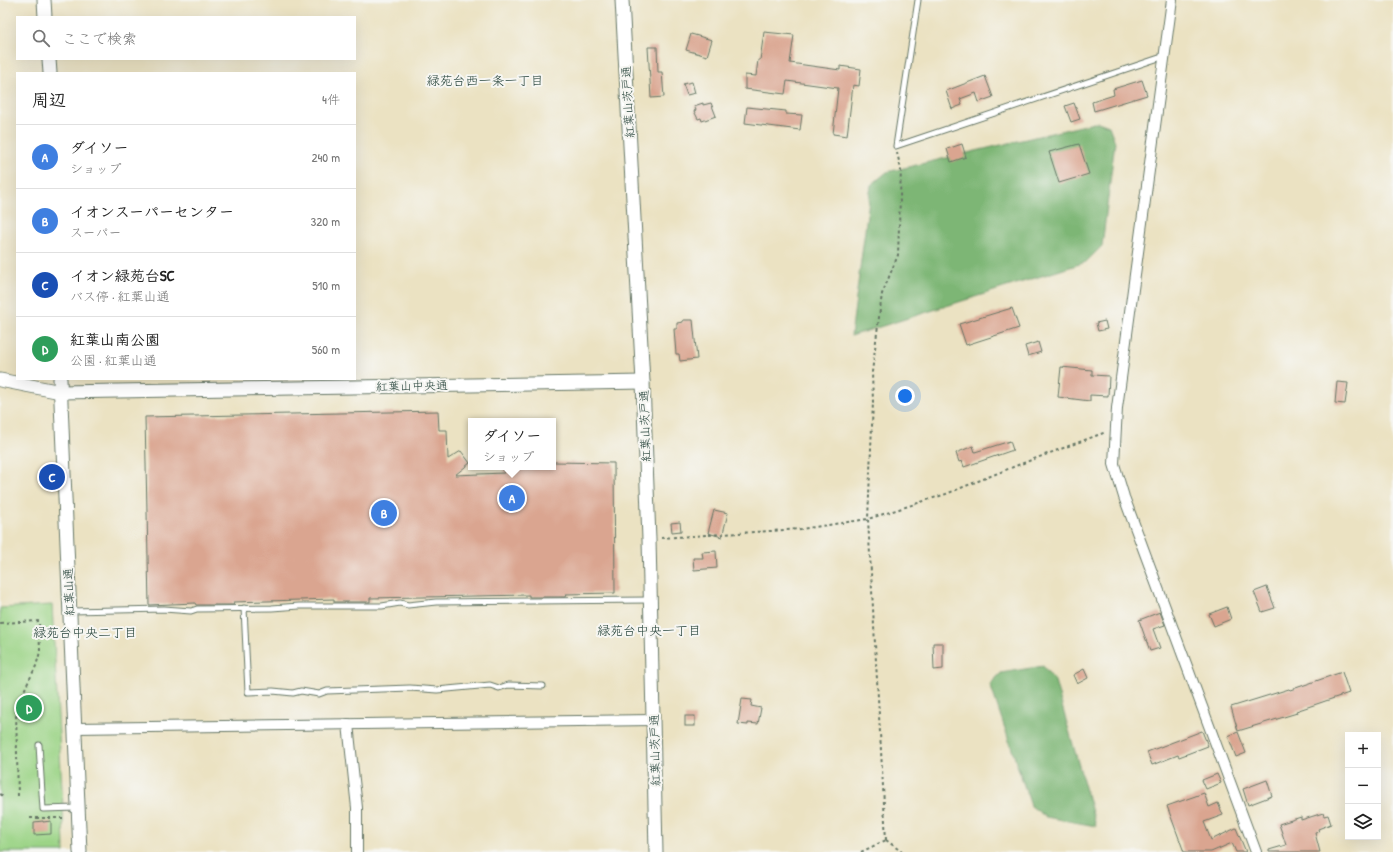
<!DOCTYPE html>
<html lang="ja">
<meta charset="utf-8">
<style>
:root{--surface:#fff;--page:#f6f6f6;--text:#222;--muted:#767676;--line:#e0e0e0;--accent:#b5179e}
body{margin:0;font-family:"Patrick Hand","Klee One",sans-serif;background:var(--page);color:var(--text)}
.controls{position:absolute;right:12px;bottom:12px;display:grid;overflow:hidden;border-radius:0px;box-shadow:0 4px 16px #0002}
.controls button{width:36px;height:36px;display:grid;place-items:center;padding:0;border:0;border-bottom:1px solid var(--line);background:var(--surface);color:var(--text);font:20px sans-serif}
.you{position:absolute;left:905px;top:396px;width:14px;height:14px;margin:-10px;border:3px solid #fff;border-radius:50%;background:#1a73e8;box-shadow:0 0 0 6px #1a73e833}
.badge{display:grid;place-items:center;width:26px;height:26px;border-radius:50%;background:var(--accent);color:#fff;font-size:13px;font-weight:700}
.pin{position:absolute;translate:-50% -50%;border:2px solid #fff;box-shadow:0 1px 4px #0006}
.popup{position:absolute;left:468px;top:418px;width:88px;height:52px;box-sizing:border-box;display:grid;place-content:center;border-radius:0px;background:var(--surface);filter:drop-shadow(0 1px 3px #0005);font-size:13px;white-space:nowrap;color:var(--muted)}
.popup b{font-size:15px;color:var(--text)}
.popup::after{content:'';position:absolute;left:50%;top:100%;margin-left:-8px;border:8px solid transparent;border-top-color:var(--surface)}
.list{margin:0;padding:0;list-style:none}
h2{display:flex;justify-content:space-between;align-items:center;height:52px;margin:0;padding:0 16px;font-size:17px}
h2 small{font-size:13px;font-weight:400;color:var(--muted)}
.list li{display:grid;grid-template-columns:26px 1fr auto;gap:12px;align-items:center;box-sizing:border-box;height:64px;padding:0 16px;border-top:1px solid var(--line)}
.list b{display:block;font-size:15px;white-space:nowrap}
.list p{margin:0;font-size:13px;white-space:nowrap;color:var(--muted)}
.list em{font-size:13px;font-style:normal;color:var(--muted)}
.icon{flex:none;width:22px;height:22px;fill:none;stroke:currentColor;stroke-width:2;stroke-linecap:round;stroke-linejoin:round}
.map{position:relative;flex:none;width:1393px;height:852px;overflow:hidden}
.search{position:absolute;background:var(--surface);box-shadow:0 4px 16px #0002;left:16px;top:16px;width:340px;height:44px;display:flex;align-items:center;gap:10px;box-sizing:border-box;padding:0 14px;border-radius:0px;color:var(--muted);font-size:15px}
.panel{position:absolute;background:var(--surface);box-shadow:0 4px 16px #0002;left:16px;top:72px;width:340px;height:308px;border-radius:0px}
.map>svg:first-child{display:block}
.green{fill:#9cd487;stroke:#5e885e}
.forest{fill:#7db674;stroke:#4e7a54}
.building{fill:#daa590}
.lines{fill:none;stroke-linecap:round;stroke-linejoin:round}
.service-casing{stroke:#676;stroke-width:7}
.minor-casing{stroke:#676;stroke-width:12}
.tertiary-casing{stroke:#676;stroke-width:15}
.path{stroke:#676;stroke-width:2;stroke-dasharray:3 3;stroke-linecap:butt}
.service{stroke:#fff;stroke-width:5}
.minor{stroke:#fff;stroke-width:10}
.tertiary{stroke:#fff;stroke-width:13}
.labels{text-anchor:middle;stroke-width:4;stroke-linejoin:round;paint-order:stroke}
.street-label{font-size:12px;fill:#1f3d34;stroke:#f6f6f2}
.neighbourhood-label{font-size:13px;fill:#1f3d34;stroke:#f6f6f2}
</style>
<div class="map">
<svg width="1393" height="852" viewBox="0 0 1393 852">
<rect width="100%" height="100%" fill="#f6f6f2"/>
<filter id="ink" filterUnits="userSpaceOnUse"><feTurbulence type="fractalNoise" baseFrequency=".025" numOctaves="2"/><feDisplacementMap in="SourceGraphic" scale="8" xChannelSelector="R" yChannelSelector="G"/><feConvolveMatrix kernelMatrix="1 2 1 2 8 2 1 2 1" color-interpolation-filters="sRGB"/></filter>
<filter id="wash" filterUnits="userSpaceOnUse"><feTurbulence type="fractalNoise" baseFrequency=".012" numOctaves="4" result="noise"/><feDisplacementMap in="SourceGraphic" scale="16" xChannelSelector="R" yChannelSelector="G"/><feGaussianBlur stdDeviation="0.9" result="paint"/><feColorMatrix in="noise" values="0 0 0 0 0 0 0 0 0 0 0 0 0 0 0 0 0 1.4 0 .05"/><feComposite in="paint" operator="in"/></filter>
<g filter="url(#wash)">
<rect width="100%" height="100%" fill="#ebe2c2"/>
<polygon class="green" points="52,605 63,808 64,852 0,852 0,608"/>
<g class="forest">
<polygon points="1098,122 1109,126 1115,142 1102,246 1086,262 851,336 871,185 887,172"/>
<polygon points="1043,666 1055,681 1096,826 1046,817 1031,806 990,684 1001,673"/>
</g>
<g id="blocks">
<g class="building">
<polygon points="764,32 794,35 790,63 840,70 840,66 861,69 859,86 853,85 847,136 833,134 838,88 787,81 785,94 745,89 745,75 756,76 758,60 760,60"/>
<polygon points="691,34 712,40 707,56 686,50"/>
<polygon points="648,47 657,47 658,72 662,72 664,97 651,98"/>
<polygon points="985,76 993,97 979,102 976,93 960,99 962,105 952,109 946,91"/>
<polygon points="1142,80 1147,95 1094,111 1092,102 1114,95 1113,89"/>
<polygon points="692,82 695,93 687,95 683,84"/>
<polygon points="703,103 703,105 711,103 716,116 702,121 701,118 698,119 694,111 696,110 694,106"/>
<polygon points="1074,103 1080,119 1071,122 1065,106"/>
<polygon points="747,107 786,111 786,114 802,115 800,130 745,123"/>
<polygon points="962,144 966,157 951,162 947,149"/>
<polygon points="1079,144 1089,174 1059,183 1049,152"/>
<polygon points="1012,308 1019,328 966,345 959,324"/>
<polygon points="683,320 693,320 697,359 680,361 679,354 676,354 674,329 677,329 677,323 683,322"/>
<polygon points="1105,321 1107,329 1098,331 1096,323"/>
<polygon points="1038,342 1041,352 1028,356 1025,346"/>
<polygon points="1061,367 1092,370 1092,375 1109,376 1108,396 1090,395 1090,401 1058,397"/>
<polygon points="1337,382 1348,383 1345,404 1335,403"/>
<polygon points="438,411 439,430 447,430 448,459 461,451 470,463 455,475 504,473 503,467 553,467 553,462 614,463 615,593 566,594 565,597 529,597 529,595 370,598 370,602 334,602 334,599 233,602 234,605 196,605 195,603 149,605 145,417"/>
<polygon points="1010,441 1013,450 964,467 962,461 959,462 956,453 973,446 975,452"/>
<polygon points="714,510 728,513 722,537 708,533"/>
<polygon points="680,522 681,531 672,532 671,523"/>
<polygon points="716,551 717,568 694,570 693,558 703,558 702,552"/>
<polygon points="1267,587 1275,608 1262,612 1254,592"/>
<polygon points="1227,607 1231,619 1214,626 1209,614"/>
<polygon points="1160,612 1165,625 1153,629 1160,648 1150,651 1139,620"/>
<polygon points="933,643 943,643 943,669 934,670"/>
<polygon points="1084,669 1088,678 1077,684 1073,675"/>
<polygon points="1342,672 1349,693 1296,711 1297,713 1238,731 1231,707 1289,689 1290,690"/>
<polygon points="742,699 752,700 751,706 761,708 758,724 748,723 748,725 738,724"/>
<rect x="685" y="716" width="10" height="10"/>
<polygon points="1202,731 1208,746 1179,757 1178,755 1152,765 1147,752"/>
<polygon points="1238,732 1246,753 1236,757 1228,736"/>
<polygon points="1217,774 1221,783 1206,789 1202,780"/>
<polygon points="1267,780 1272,796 1248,805 1243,789"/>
<polygon points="1204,793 1209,807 1218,803 1223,815 1204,822 1211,840 1236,828 1246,852 1236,852 1232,843 1211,852 1184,852 1167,806"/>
<polygon points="1323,813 1324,816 1328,815 1331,824 1318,829 1319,832 1315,833 1320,852 1269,852 1269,850 1286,845 1279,824 1301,817 1301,820"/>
<polygon points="43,821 43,822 51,821 51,834 34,835 34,822"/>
</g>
</g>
</g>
<g filter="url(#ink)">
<use href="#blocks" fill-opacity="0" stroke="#676" stroke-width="1"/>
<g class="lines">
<g class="service-casing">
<g id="service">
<polyline points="918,0 896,146 1165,56"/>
<polyline points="244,608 248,692 273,691 293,693 301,691 319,694 327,691 410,688 437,690 490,685 499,688 508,685 543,686"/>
<polyline points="71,611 164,609 191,611 197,609 272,608 299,606 382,606 400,603 408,605 436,602 650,600"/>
<polyline points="39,745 43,809 77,808"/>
</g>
</g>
<g class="minor-casing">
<g id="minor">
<polyline points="1172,0 1117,408 1114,464 1124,497 1256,852"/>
<polyline points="348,724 357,808 357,852"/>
<polyline points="75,728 654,720"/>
</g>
</g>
<g class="tertiary-casing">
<g id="tertiary">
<polyline points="44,0 45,17"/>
<polyline points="622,0 643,382 649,539 656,852"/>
<polyline points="49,59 50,73"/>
<polyline points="60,379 80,852"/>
<polyline points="0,380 61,392 643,382"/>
</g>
</g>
<g class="path">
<polyline points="661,538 801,529 868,519 946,494 1018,465 1106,432"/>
<polyline points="0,623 39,621 40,652 36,666 21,697 16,712 18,797"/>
<polyline points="0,794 5,797"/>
<polyline points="30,818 63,818"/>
<polyline points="886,840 868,519 873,402 872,372 882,294 898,255 901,169 897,153"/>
<polyline points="886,840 902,852"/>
<polyline points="861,852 886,840"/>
</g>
<use href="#service" class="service"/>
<use href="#minor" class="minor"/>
<use href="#tertiary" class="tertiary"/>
</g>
</g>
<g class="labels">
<g class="street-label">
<text transform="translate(628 102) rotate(-93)" y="4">紅葉山茨戸通</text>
<text transform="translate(412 386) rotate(-1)" y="4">紅葉山中央通</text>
<text transform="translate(645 426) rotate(-92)" y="4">紅葉山茨戸通</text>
<text transform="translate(69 592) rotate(-92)" y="4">紅葉山通</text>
<text transform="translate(655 750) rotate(-91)" y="4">紅葉山茨戸通</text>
</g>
<g class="neighbourhood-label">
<text x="485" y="85">緑苑台西一条一丁目</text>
<text x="649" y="635">緑苑台中央一丁目</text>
<text x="85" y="637">緑苑台中央二丁目</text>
</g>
</g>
</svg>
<div class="controls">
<button>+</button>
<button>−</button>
<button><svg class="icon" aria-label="layers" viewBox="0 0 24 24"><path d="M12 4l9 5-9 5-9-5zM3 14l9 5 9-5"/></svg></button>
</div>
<div class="you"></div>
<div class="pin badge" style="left:512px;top:498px;background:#3f7fe0">A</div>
<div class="popup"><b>ダイソー</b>ショップ</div>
<div class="pin badge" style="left:384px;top:513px;background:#3f7fe0">B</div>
<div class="pin badge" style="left:52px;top:477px;background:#1a4fb4">C</div>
<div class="pin badge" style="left:29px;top:708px;background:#2e9e5b">D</div>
<div class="search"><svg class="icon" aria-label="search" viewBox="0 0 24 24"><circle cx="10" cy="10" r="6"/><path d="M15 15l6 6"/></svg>ここで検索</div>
<section class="panel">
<h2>周辺<small>4件</small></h2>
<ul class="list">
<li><span class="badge" style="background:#3f7fe0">A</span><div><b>ダイソー</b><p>ショップ</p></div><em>240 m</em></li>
<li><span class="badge" style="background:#3f7fe0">B</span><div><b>イオンスーパーセンター</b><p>スーパー</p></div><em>320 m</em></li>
<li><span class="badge" style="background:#1a4fb4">C</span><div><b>イオン緑苑台SC</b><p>バス停 · 紅葉山通</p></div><em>510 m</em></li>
<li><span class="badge" style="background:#2e9e5b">D</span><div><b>紅葉山南公園</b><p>公園 · 紅葉山通</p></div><em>560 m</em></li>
</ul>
</section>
</div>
